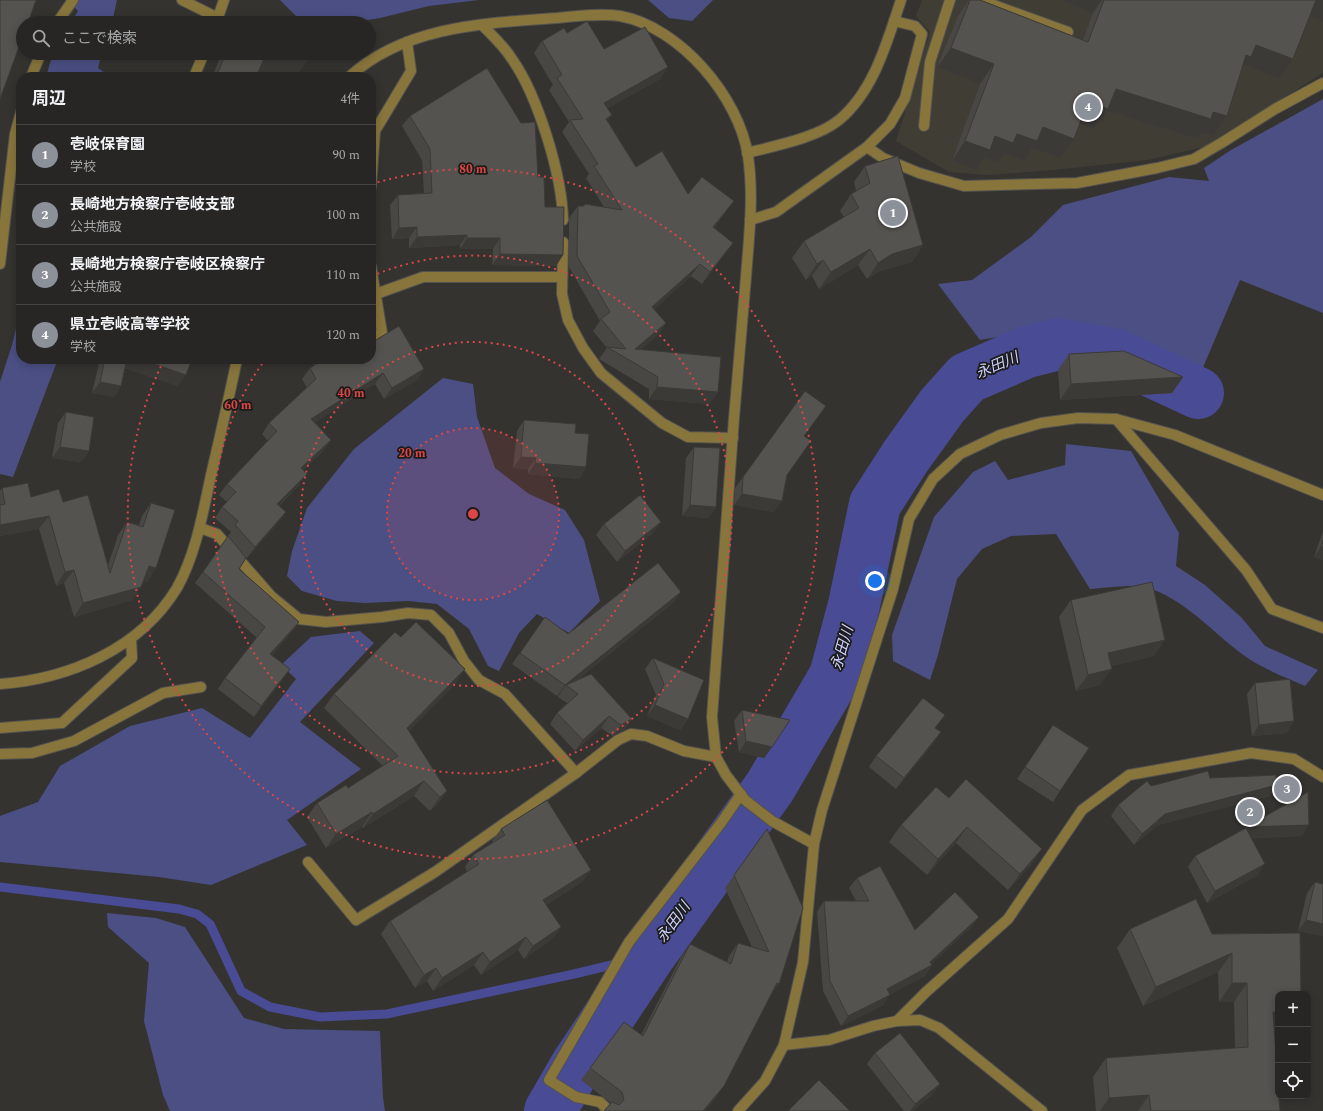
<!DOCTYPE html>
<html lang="ja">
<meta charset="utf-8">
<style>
:root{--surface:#272624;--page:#2f2e2c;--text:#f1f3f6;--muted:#a4a5a6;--line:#434341;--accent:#8c9099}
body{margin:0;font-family:Spectral,"Noto Sans JP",serif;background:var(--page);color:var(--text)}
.controls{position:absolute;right:12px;bottom:12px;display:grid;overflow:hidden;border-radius:8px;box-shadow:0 2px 10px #0003}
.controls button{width:36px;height:36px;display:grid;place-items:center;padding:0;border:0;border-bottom:1px solid var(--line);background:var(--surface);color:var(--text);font:20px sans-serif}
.you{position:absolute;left:875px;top:581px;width:14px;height:14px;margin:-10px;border:3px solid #fff;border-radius:50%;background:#1a73e8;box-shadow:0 0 0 6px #1a73e833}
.badge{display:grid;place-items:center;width:26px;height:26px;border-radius:50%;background:var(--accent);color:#fff;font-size:13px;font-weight:700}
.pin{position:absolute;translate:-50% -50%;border:2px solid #fff;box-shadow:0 1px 4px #0006}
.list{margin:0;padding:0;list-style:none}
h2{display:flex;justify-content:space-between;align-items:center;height:52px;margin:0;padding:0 16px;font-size:17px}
h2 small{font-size:13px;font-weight:400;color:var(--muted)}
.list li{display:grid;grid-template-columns:26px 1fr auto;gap:12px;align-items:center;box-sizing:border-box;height:60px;padding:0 16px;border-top:1px solid var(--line)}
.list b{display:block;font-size:15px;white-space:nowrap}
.list p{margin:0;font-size:13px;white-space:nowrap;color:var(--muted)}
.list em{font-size:13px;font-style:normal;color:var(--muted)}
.icon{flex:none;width:22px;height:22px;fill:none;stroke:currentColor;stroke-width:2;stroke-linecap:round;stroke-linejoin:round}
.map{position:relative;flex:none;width:1323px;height:1111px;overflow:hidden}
.search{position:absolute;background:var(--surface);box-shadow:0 2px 10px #0003;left:16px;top:16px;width:360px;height:44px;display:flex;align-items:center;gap:10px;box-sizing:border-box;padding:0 14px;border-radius:22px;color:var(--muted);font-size:15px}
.panel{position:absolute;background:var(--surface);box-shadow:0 2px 10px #0003;left:16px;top:72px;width:360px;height:292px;border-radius:16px}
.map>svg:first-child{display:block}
.built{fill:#403d34}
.green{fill:#4b4f84}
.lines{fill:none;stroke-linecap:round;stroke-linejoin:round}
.stream{stroke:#494b94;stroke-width:9}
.river{stroke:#494b94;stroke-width:52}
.minor-casing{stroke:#53524f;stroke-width:12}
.minor{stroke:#88753c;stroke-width:10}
.wall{fill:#484744}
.shaded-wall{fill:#3b3a37}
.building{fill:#54534f;stroke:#3b3a37}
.ring{fill:none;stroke:#db4746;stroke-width:2;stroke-dasharray:2 4}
.labels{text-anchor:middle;stroke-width:3.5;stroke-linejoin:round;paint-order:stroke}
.water-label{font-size:15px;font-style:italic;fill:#cdd2fd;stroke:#1b1b19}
.centre{fill:#db4746;stroke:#1b1b19;stroke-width:2}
.ring-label{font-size:12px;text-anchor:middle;font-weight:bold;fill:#db4746;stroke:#1b1b19;stroke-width:3.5;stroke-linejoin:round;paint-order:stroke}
</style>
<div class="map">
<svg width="1323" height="1111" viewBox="0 0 1323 1111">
<rect width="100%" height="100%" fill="#343330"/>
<polygon class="built" points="922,0 1323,0 1323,73 1207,146 1148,160 1053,170 987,175 949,172 896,141 930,32 916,16"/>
<g class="green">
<polygon points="68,0 117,0 112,23 71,23 78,11"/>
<polygon points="280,0 479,0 429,6 380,18 349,23 321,23 297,17"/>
<polygon points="648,0 713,0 692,21 669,18"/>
<polygon points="53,53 102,53 98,68 111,77 46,77"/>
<polygon points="1323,99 1323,313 1240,280 1199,377 1073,330 1003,336 980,340 938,284 972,280 1031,237 1063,205 1169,177 1209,181 1204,168 1231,150"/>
<polygon points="21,308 21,359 58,359 13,477 0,474 0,382 12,345"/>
<polygon points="443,378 473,384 477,417 495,468 529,494 565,510 584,540 600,601 569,633 537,614 519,633 499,671 488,666 469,629 437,604 408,601 365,603 337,601 302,591 287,576 292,551 307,508 354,449"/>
<path d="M 1066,444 L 1131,451 L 1179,533 L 1176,566 L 1205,585 L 1241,617 L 1265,646 L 1318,670 L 1305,686 C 1284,677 1261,668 1242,654 C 1211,631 1184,598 1145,587 C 1133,584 1103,588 1090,589 L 1056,534 L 1011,536 L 982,549 L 957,579 L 938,655 L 930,680 L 893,661 L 892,635 L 934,517 L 973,472 L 995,461 L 1008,480 L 1065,465 Z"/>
<polygon points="360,631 374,643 300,722 361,769 287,820 307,845 211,885 159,877 0,862 0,816 38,802 60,766 130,726 202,708 250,738 296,679 281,665 311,637"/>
<polygon points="107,913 156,918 185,927 244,1018 284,1029 380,1031 383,1098 385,1111 170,1111 163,1095 144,1021 149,963 108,927"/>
</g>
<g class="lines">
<polyline class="stream" points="0,887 179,909 197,914 210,924 241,991 270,1007 320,1017 387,1014 574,974 649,956"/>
<polyline class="river" points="550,1111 576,1066 649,956 770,787 835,676 854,605 875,504 906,456 942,406 967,378 1027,352 1059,344 1116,355 1198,393"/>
<g class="minor-casing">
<g id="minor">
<polyline points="182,0 218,18"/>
<polyline points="980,0 1068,32"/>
<polyline points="57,23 73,0"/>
<polyline points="216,23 224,0"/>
<path d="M 482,25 C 493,36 504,46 512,59 C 538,96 562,175 563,220"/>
<polyline points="31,77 41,53"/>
<polyline points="194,77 204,53"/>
<path d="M 349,77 C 405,26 485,23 557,18 C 577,16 600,13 620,16 C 680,27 739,97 748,156 C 754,196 749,237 746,277 C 742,324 738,371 734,418 C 726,518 720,618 712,717 L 716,757 L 726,775 L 745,800 L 772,821 L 814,844"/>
<polyline points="924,126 930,62 950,0"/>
<polyline points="867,147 890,124 905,98 922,34 915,26 894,21"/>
<path d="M 747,153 C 774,146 817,138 839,120 C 874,91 887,42 901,0"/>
<polyline points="371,187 375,131 411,71 407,42"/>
<polyline points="750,220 776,212 867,147 883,158 919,173 964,186 1077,183 1157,168 1194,159 1223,142 1275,109 1323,83"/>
<polyline points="563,242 562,294 568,320 583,348 601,373 662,423 688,437 733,438"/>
<polyline points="0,264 15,134 21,112"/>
<polyline points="371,266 382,333 371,339"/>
<polyline points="376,294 423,277 562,277"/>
<polyline points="1116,419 1246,570 1272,609 1323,628"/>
<polyline points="200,528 217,534 271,596 299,619 326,622 382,617 408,613 431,615 449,633 464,661 479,680 505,694 576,773"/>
<path d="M 0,684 C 69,679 140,649 177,588 C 196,554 203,512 211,475 C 220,436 229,398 237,359"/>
<polyline points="0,728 62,723 132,658 131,639"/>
<polyline points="0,754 32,753 74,741 163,693 201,687"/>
<polyline points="308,862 356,920 435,872 576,773 618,740 631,734 647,736 684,751 716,757"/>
<polyline points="897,1021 926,992 1008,919 1082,810 1129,775 1251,753 1294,759 1323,777"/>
<polyline points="784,1045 829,1040 873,1026 897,1021 920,1020 939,1028 1042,1111"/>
<polyline points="609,1111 600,1102 576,1097 549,1080 629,942 721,823 741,794"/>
<polyline points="738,1111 765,1081 784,1045 803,962 814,844 822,810 893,589 909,519 933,479 960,454 1000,435 1041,423 1078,418 1116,419 1175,435 1323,495"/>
</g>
</g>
<use href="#minor" class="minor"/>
</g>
<g class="wall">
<polygon points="969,0 980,0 1083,40 1093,13 1061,0 1323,0 1323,22 1309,16 1293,59 1279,79 1245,65 1241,72 1227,116 1213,136 1201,133 1197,139 1107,111 1094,129 1080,123 1060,158 1032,148 1024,161 1005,154 999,162 985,157 976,170 952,161 980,84 937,67 958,16"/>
<polygon points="567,33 604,49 668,67 660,79 608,108 608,121 636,167 725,213 714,228 733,243 702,284 691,276 654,309 666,323 658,335 640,350 718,392 709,404 649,399 649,389 599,359 607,348 593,331 600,321 569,267 569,218 578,206 583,206 585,204 604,207 586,178 589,174 562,132 569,122 549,90 553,85 534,53 542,41"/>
<polygon points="222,53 309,53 309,57 299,72 258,73 256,77 212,77"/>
<polygon points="410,116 538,177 545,207 563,255 556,266 492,265 493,249 460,249 460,245 409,248 409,238 392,239 390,205 398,195 424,193 422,160 402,126"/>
<polygon points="865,166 923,245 912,262 880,271 867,279 858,265 819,289 812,276 806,280 792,258 804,241 844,217 840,211 851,194 856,191 854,182"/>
<polygon points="1069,354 1183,377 1172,393 1060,400 1058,370"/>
<polygon points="100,359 192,359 178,386 125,368 121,386 114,397 92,393"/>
<polygon points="315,359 371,359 424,369 417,380 384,399 375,384 315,422 331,440 323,451 303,470 299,485 279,506 278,523 247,558 246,558 239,569 299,622 291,633 272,655 282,680 254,717 218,689 225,678 257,638 195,583 231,532 215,518 222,507 227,502 219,495 227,484 268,441 262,434 269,423 307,388 302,379 310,368 314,365 313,363"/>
<polygon points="66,412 89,451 81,462 52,458 58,423"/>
<polygon points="524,420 575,433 586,467 579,479 528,474 528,469 513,468 517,431"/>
<polygon points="804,436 787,475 774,512 734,505 735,488 743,477"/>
<polygon points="694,447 716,507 708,518 682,516 686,458"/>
<polygon points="2,488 31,497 63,502 108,565 118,535 127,522 139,525 142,516 151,503 156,568 147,582 144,581 141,587 132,600 74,617 64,583 56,586 39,529 0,536 0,491"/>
<polygon points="604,524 653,533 617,562 596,535"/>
<polygon points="1323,531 1323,560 1314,557"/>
<polygon points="1071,600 1154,656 1111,666 1100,685 1076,691 1059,617"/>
<polygon points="673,603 577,680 632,719 624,730 613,736 601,728 575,751 550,724 557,713 567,703 558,697 559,695 557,696 512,664 545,617 568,634"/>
<polygon points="653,658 688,719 680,730 647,716 656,695 645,669"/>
<polygon points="1255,683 1287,733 1252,736 1247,694"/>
<polygon points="455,684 409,731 447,791 437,805 430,811 414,796 363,828 362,827 326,848 307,817 317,803 348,788 383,766 324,708 334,694"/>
<polygon points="742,710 772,747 764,758 739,752 734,721"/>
<polygon points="1053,725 1060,791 1053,802 1017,779"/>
<polygon points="936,728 933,744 896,789 869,767 876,756"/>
<polygon points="1210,778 1270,796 1158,825 1134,845 1111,816 1118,805 1151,786"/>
<polygon points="949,798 1031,865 1008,890 956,843 927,875 889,842 901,825"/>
<polygon points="1246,828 1302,836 1251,838 1258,875 1207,903 1188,867 1195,856"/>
<polygon points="501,829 591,870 582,882 546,905 561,927 552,939 524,959 518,950 481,975 474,965 433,991 427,981 415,988 381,934 390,921 467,872 465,867 473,855 493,842 492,841"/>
<polygon points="767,829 770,997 715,1099 705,1111 604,1111 611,1103 581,1080 590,1068 641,1035 681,957 690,944 727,962 729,956 738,943 752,947 725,888"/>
<polygon points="857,878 915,930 979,917 971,927 931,964 932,965 925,976 889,994 883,1005 841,1026 823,991 817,912 824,901 856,901 849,888"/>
<polygon points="1315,882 1323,936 1298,931 1307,893"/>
<polygon points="1130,929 1212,934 1300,933 1278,1031 1274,1031 1280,1111 1096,1111 1093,1077 1106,1058 1235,1048 1234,1002 1219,1002 1218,972 1143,1006 1117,948"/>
<polygon points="875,1053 940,1084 932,1095 912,1111 904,1111 867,1064"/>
</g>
<g class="shaded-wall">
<polygon points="1061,0 1102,0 1093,13"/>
<polygon points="1314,0 1323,0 1323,22 1304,14"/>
<polygon points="1256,45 1293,59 1279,79 1245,65 1237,77 1246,55"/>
<polygon points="951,48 994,64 980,84 937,67"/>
<polygon points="309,57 299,72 253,73 264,59"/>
<polygon points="668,67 660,79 596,115 604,103"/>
<polygon points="1116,89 1213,112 1227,116 1213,136 1201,133 1197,139 1107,111 1094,129 1074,121 1088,101"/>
<polygon points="612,115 603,127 606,119"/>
<polygon points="1043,127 1074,139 1060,158 1032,148 1024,161 1005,154 999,162 985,157 976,170 952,161 965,141 995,136 1017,134"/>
<polygon points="734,201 725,213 705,239 713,227"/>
<polygon points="417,227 409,238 392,239 399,228"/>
<polygon points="467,235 460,245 409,248 417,237"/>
<polygon points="467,238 500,238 493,249 460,249"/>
<polygon points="733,243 725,255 702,284 710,272"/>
<polygon points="923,245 912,262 880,271 867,279 878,263 892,254"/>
<polygon points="870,249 858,265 819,289 831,272"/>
<polygon points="500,254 563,255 556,266 492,265"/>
<polygon points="823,260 812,276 806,280 817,264"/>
<polygon points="700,264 691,276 644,319 652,307"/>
<polygon points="666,323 658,335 628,360 635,349"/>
<polygon points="125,359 140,359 186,375 178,386 120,366"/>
<polygon points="424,369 417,380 384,399 392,388"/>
<polygon points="383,373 375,384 304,430 311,419"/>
<polygon points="1183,377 1172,393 1060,400 1071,384"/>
<polygon points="100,382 121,386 114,397 92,393"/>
<polygon points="657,387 718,392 709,404 649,399"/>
<polygon points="331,440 323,451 293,479 301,468"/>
<polygon points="60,447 89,451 81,462 52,458"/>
<polygon points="521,457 536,458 528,469 513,468"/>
<polygon points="535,463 586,467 579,479 528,474"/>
<polygon points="307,474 299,485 269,515 277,504"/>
<polygon points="742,494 782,501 774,512 734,505"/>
<polygon points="690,505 716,507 708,518 682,516"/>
<polygon points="286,512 278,523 247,558 255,547"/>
<polygon points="49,516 39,529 0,536 0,525"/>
<polygon points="661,522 653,533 617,562 625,551"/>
<polygon points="1321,546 1323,547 1323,560 1314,557"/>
<polygon points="149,566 156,568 147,582 139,579"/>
<polygon points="74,570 64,583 56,586 65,572"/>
<polygon points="141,587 132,600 74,617 83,603"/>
<polygon points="681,592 673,603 568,687 566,685 559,695 557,696 565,685"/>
<polygon points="299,622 291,633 263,665 270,654"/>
<polygon points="1165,640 1154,656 1096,669 1108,653"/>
<polygon points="290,669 282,680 254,717 261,706"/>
<polygon points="465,669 455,684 397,743 407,728"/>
<polygon points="1112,669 1100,685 1076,691 1088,675"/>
<polygon points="655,705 688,719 680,730 647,716"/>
<polygon points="609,716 601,728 575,751 583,740"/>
<polygon points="632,719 624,730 613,736 621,725"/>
<polygon points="1294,721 1287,733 1252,736 1259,725"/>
<polygon points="941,732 933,744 896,789 904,778"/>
<polygon points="746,741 772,747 764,758 739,752"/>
<polygon points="424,781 414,796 363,828 373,814"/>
<polygon points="1277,785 1270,796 1158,825 1134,845 1142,834 1165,814"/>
<polygon points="447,791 437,805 430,811 440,797"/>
<polygon points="372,812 362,827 326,848 336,834"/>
<polygon points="1309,825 1302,836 1239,838 1246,827"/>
<polygon points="967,827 956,843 927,875 938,859"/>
<polygon points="1042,849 1031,865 1008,890 1020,874"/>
<polygon points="1265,864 1258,875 1207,903 1215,891"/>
<polygon points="591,870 582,882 534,912 543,900"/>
<polygon points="979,917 971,927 927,968 932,965 925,976 880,1000 887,989 930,962"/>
<polygon points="1306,920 1323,924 1323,936 1298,931"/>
<polygon points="561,927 552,939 524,959 533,946"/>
<polygon points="526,937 518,950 481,975 490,962"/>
<polygon points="483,952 474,965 433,991 442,978"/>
<polygon points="1232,953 1218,972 1143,1006 1156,987"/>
<polygon points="436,968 427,981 415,988 424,975"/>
<polygon points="777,983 779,984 770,997"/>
<polygon points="1232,983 1247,983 1234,1002 1219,1002"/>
<polygon points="890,995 883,1005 841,1026 848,1016"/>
<polygon points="1273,1012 1278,1012 1278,1031 1260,1031"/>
<polygon points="940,1084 932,1095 912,1111 910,1111 915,1104"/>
<polygon points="724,1086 715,1099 705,1111 703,1111"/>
<polygon points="1149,1095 1138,1111 1100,1111 1109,1098"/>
</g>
<g class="building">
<polygon points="0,0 36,0 28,23 23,23 23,36 0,99"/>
<polygon points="970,0 980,0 1088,42 1104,0 1316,0 1293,59 1256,45 1251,57 1246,55 1227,116 1213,112 1211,119 1116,89 1108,109 1088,101 1074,139 1043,127 1037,141 1017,134 1013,143 995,136 990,150 965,141 994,64 951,48"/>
<polygon points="587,21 604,49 645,27 668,67 604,103 612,115 606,119 636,167 662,151 688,194 702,177 734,201 713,227 733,243 710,272 700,264 652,307 666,323 635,349 721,357 718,392 657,387 658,377 607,347 626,349 601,319 610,312 577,256 578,206 584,206 585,204 622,210 594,166 598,164 570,120 583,119 557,78 562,75 542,41 564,28 567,33"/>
<polygon points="226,53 309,53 309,57 264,59 256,77 216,77"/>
<polygon points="487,68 521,123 535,122 538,177 544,177 545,207 564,207 563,255 500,254 500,238 467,238 467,235 417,237 417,227 399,228 398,195 432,193 430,149 410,116"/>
<polygon points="898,156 923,245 892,254 878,263 870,249 831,272 823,260 817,264 804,241 859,208 851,194 870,183 865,166"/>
<polygon points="399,326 424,369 392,388 383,373 311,419 331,440 301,468 307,474 277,504 286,512 255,547 235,525 238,521 222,507 236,492 227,484 277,431 269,423 316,379 310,368 324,359 371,359 371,343"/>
<polygon points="1124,351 1183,377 1071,384 1069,354"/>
<polygon points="105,359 127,359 121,386 100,382"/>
<polygon points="140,359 192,359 186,375"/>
<polygon points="805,391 826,406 804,436 811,441 787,475 782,501 742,494 743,477"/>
<polygon points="66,412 94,417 89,451 60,447"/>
<polygon points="524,420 576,424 575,433 589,434 586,467 535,463 536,458 521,457"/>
<polygon points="694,447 720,448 716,507 690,505"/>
<polygon points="28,483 31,497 59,489 63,502 88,495 110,573 127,522 143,527 151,503 175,510 156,568 149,566 141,587 83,603 74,570 65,572 49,516 0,525 0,505 5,504 2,488"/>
<polygon points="640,495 661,522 625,551 604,524"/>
<polygon points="228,536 246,558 239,569 299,622 270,654 290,669 261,706 225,678 265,627 203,572"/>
<polygon points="1323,540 1323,547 1321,546"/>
<polygon points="658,563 681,592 565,685 520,653 545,617 568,634"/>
<polygon points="1152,582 1165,640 1108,653 1112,669 1088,675 1071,600"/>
<polygon points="416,622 465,669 407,728 447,791 440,797 424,781 373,814 372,812 336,834 317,803 346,785 348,788 398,756 334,694 395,632 401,637"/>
<polygon points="653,658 704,680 688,719 655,705 664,684"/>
<polygon points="591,674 632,719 621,725 609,716 583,740 557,713 578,694 566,685"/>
<polygon points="1290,679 1294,721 1259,725 1255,683"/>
<polygon points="923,698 945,715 935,728 941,732 904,778 876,756"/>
<polygon points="742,710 790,720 772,747 746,741"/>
<polygon points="1053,725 1089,748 1060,791 1025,767"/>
<polygon points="1208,771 1210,778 1276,775 1277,785 1165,814 1142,834 1118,805 1147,781 1151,786"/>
<polygon points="966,779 1042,849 1020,874 967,827 938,859 901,825 936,787 949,798"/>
<polygon points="1308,792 1309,825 1246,827"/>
<polygon points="547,800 591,870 543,900 561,927 533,946 526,937 490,962 483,952 442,978 436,968 424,975 390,921 479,864 473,855 505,835 501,829"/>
<polygon points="1246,828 1265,864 1215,891 1195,856"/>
<polygon points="767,829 803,908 779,984 777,983 724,1086 703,1111 604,1111 612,1102 619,1105 624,1100 622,1092 590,1068 624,1022 643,1036 690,944 731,964 738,943 769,952 734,875"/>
<polygon points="880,866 915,930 955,892 979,917 930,962 932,965 887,989 890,995 848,1016 830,981 824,901 869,901 857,878"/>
<polygon points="1315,882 1323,884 1323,924 1306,920"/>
<polygon points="1196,899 1212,934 1300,933 1301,994 1278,994 1278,1012 1273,1012 1278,1081 1278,1096 1279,1096 1280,1111 1151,1111 1149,1095 1109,1098 1106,1058 1248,1047 1247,983 1232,983 1232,953 1156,987 1130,929"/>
<polygon points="900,1033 940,1084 915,1104 875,1053"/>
<polygon points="819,1080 850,1111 788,1111"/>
</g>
<circle cx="473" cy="514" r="86" fill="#db4746" fill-opacity=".12"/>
<g class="ring">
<circle cx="473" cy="514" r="86"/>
<circle cx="473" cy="514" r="172"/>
<path d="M372 276A259 259 0 1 1 265 360"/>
<path d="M372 184A345 345 0 1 1 164 360"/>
</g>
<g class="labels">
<g class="water-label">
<text transform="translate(997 365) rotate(-23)" y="5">永田川</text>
<text transform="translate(842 648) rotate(-74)" y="5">永田川</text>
<text transform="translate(673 922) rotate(-54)" y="5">永田川</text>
</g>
</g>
<circle cx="473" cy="514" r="6" class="centre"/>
<g class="ring-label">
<text x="473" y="173">80 m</text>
<text x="351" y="397">40 m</text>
<text x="238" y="409">60 m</text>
<text x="412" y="457">20 m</text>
</g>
</svg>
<div class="controls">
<button>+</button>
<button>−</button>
<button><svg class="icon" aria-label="locate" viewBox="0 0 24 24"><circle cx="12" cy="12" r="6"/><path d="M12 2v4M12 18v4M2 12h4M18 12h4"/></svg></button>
</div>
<div class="you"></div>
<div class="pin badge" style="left:893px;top:213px">1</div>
<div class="pin badge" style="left:1250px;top:812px">2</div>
<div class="pin badge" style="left:1287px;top:789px">3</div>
<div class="pin badge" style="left:1088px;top:107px">4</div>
<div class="search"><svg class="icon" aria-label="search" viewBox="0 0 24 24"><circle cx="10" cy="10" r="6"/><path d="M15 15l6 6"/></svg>ここで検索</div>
<section class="panel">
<h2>周辺<small>4件</small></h2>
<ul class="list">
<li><span class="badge">1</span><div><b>壱岐保育園</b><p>学校</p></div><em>90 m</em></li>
<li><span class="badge">2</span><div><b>長崎地方検察庁壱岐支部</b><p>公共施設</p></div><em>100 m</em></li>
<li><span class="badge">3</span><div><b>長崎地方検察庁壱岐区検察庁</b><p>公共施設</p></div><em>110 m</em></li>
<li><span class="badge">4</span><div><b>県立壱岐高等学校</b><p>学校</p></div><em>120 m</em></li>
</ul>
</section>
</div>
